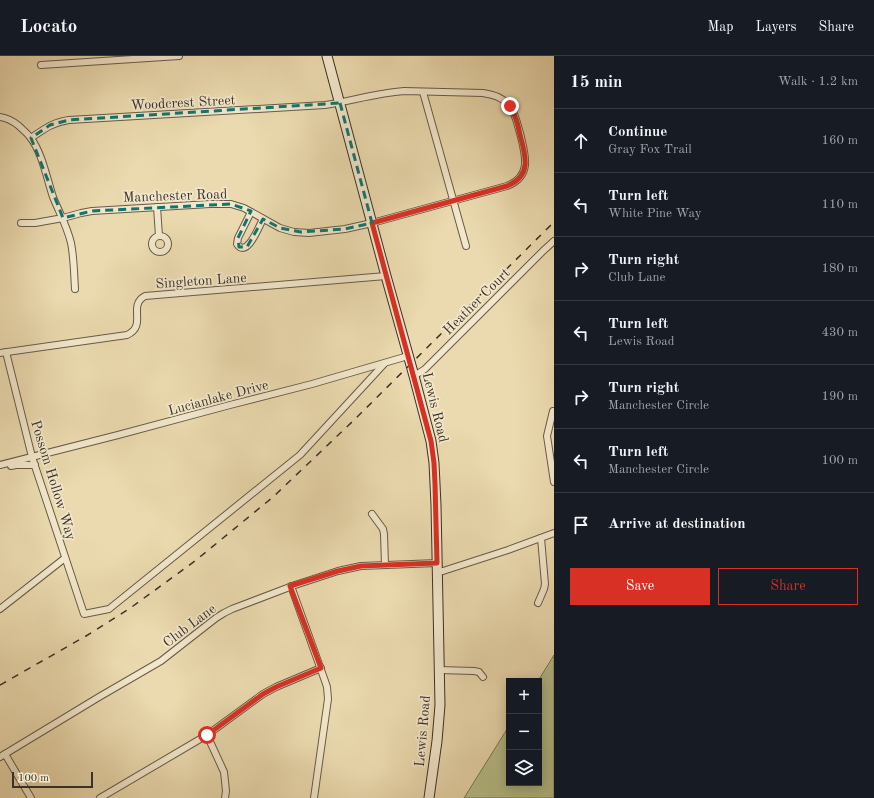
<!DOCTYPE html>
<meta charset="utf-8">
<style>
:root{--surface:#171b24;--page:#20242c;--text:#f1f3f6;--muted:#9ea1a6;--line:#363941;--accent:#d93025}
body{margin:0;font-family:"Old Standard TT",serif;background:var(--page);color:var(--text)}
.controls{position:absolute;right:12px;bottom:12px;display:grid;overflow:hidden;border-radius:0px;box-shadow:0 2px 10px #0003}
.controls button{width:36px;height:36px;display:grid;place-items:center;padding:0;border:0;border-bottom:1px solid var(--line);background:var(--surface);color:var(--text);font:20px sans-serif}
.scale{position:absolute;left:12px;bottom:10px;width:81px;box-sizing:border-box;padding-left:4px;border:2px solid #3a3128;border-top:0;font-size:11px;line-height:14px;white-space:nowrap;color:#3a3128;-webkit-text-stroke:3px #f2e7cb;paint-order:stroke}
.stop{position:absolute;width:12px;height:12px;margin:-9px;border:3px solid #d93025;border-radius:50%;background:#fff}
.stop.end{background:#d93025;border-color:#fff;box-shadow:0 1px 4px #0008}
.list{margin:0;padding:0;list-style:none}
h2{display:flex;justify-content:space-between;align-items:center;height:52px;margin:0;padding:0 16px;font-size:17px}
h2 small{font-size:13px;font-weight:400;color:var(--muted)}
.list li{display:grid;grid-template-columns:26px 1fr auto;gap:12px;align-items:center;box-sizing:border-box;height:64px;padding:0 16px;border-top:1px solid var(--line)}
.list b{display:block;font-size:15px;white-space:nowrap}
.list p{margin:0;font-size:13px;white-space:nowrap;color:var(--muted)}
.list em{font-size:13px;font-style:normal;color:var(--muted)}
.actions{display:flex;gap:8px;padding:12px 16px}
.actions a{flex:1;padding:9px 0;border:1px solid var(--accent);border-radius:0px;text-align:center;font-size:14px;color:var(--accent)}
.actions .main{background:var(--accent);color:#fff}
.icon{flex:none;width:22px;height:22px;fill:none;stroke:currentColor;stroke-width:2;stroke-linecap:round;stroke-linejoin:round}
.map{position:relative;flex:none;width:554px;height:742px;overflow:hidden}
header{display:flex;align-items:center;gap:24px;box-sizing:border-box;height:56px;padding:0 20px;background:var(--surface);border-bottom:1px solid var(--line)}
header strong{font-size:19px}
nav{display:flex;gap:22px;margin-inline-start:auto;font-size:14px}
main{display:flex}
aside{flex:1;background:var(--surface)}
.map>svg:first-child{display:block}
.green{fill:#b7c08b;stroke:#78785a}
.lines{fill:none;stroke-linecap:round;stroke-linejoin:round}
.street-casing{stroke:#665b4a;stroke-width:8}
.secondary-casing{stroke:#3a3128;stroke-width:11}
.street{stroke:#f2e7cb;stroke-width:6}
.secondary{stroke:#f2e7cb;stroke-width:9}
.rail{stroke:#3a3128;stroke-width:1.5;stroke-dasharray:7 7;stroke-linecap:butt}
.route{stroke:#d93025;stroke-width:5}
.marked{fill:none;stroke:#0f766e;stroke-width:3;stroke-dasharray:8 5;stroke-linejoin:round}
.labels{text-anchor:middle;stroke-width:3.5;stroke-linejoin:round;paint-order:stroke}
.street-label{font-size:14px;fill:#3a3128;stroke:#f2e7cb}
</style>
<header>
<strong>Locato</strong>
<nav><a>Map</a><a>Layers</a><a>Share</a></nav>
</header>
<main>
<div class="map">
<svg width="554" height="742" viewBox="0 0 554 742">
<rect width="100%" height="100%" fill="#ebdaaf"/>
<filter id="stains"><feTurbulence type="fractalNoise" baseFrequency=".005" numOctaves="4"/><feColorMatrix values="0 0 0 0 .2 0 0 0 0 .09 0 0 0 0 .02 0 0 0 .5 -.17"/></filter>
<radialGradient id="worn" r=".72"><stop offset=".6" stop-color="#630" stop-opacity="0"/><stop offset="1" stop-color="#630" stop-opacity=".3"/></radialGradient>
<polygon class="green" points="554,599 554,742 464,742 509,670 509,727 539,727 539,625 538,625"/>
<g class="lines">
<g class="street-casing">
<g id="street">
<polyline points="41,9 179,0"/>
<polyline points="423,36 466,190"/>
<path d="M 0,61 C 7,62 13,65 19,70 C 23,74 27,77 30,81 C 42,96 47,123 53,141 C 59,156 67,170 71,187 C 74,202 74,218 75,233"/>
<polyline points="157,151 159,180"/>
<path d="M 251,156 L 238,182 L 237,188 C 247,203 259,170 263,163"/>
<path d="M 21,167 L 35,167 L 63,162 L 81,157 L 92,155 L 210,148 L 231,148 L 244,152 L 280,172 L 294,176 L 309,177 L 345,173 L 372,167 L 507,130 C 533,120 525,98 520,77 C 517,68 516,58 510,51 C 503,41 494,39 483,37 L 404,35 C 377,37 351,45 325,49 L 69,64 C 53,66 44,73 31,82"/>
<circle cx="160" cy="188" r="8"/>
<polyline points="6,296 32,401 84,558 109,553 300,399 384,308"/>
<path d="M 0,297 L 127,279 C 148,269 127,250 145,240 L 386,220"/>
<polyline points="414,320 425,313 543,195 554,185"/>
<polyline points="553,355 547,380 554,426"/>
<polyline points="0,409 118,379 230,349 312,328 408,300"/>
<polyline points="11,410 16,409 35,409"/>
<polyline points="372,458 383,473 384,478 385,509"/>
<polyline points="438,516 443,515 508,494 554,477"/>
<polyline points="291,530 325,625 327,631 328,643 314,742"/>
<polyline points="538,547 544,533 545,528 541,482"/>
<polyline points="0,553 65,502"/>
<polyline points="439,614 474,615 479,616 483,621"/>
<polyline points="207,679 224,716 226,735 225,742"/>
<polyline points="5,698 31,742"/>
<polyline points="0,701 99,641 161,605 216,562 224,557 232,553 295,529 338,515 361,510 437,507"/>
<polyline points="100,742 207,679 263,638 276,631 321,612"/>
</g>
</g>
<g class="secondary-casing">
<polyline id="secondary" points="327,0 386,220 414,320 431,385 434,407 436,449 440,649 437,685 429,742"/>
</g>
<use href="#street" class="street"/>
<use href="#secondary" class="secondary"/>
<polyline class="rail" points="0,629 86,580 129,553 195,505 273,441 353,365 554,166"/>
</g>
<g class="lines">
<path class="route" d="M 207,679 L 263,638 L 276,631 L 321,612 L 290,530 L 338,515 L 361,510 L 437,507 L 435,428 L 434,407 L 431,385 L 372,167 L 507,130 C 532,120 526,100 520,79 C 518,69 516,59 510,50"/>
</g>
<path class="marked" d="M 340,47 L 372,167 L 345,173 L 301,176 L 280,172 L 263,163 L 247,191 L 239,191 L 238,182 L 251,155 L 231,148 L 92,155 L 63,162 L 31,82 L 50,69 L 69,64 Z"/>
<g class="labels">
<g class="street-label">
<text transform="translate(183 46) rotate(-3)" y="5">Woodcrest Street</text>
<text transform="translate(175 139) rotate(-2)" y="5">Manchester Road</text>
<text transform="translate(201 224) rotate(-4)" y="5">Singleton Lane</text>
<text transform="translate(476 245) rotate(-45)" y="5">Heather Court</text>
<text transform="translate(218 341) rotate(-15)" y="5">Lucianlake Drive</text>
<text transform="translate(436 351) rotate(76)" y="5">Lewis Road</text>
<text transform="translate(54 424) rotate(73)" y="5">Possom Hollow Way</text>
<text transform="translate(189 569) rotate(-37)" y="5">Club Lane</text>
<text transform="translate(422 675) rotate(-85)" y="5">Lewis Road</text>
</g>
</g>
<rect width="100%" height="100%" filter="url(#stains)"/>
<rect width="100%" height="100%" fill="url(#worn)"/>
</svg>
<div class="controls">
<button>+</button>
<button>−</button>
<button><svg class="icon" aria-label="layers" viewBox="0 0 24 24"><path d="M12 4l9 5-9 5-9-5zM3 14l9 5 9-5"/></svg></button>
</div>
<div class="scale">100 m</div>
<div class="stop" style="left:207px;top:679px"></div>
<div class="stop end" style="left:510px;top:50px"></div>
</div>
<aside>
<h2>15 min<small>Walk · 1.2 km</small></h2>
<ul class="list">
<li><svg class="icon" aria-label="ahead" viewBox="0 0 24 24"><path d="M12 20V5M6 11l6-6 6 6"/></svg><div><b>Continue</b><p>Gray Fox Trail</p></div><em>160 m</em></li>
<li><svg class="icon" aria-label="left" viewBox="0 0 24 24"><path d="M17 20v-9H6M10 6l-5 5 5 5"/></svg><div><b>Turn left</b><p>White Pine Way</p></div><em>110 m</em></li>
<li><svg class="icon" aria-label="right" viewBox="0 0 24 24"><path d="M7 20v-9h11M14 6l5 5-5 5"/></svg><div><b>Turn right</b><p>Club Lane</p></div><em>180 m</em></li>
<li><svg class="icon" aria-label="left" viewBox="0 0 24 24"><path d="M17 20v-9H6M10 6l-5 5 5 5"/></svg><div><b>Turn left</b><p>Lewis Road</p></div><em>430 m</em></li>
<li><svg class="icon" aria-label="right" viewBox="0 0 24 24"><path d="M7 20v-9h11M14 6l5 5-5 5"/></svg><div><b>Turn right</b><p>Manchester Circle</p></div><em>190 m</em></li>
<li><svg class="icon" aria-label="left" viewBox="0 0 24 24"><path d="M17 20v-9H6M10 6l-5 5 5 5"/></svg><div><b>Turn left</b><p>Manchester Circle</p></div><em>100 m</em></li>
<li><svg class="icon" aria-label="arrive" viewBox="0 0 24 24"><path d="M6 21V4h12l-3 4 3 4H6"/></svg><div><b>Arrive at destination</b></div></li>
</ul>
<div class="actions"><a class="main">Save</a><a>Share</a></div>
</aside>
</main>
